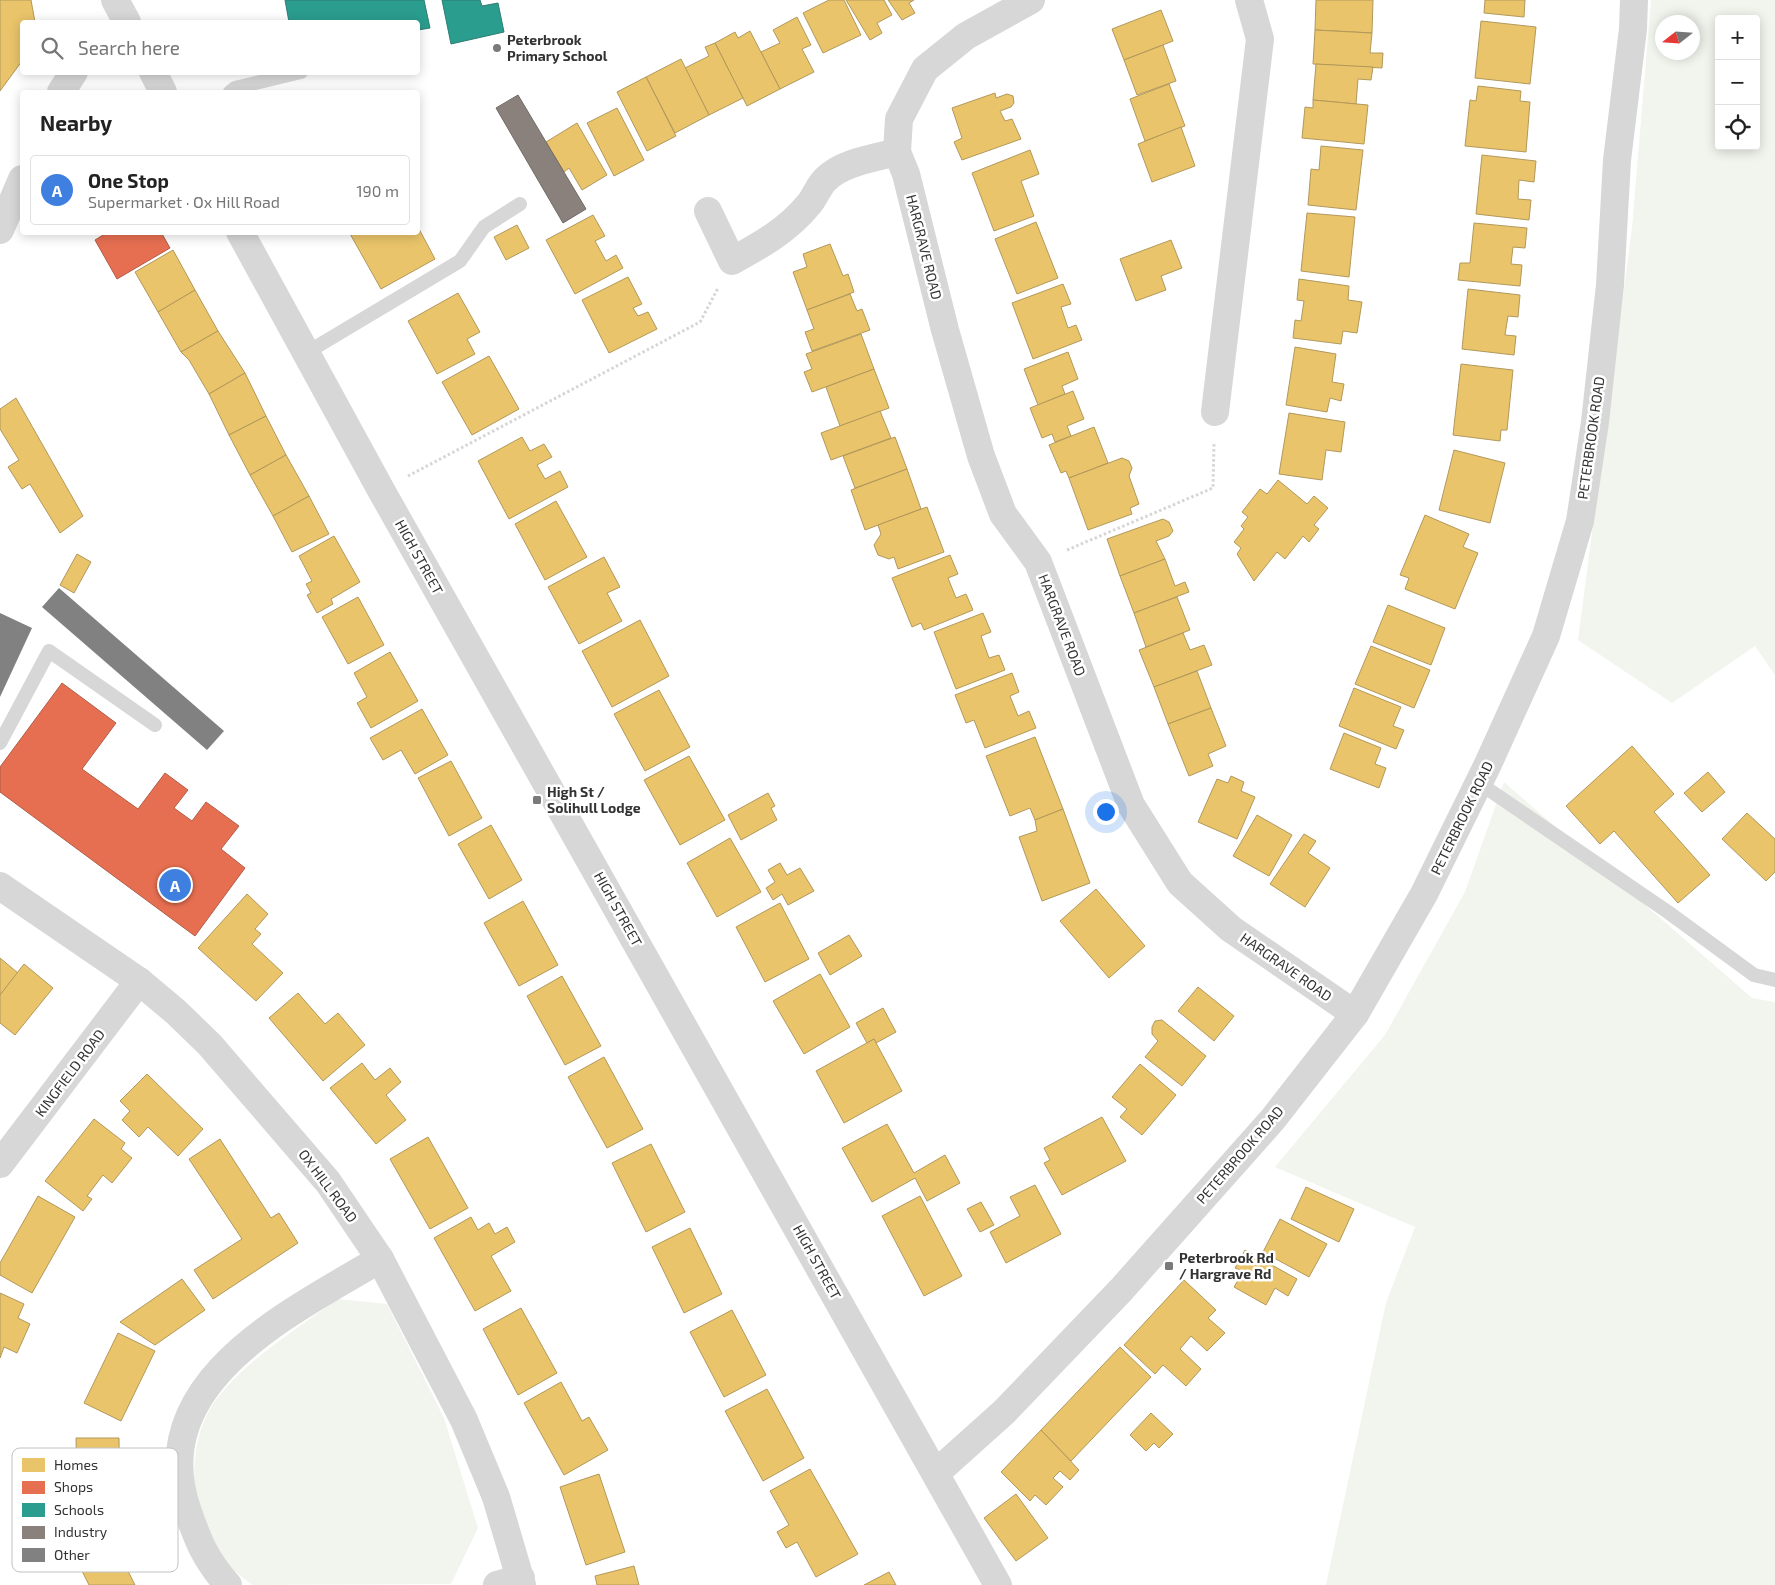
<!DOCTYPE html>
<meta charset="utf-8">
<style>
:root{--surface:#fff;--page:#f2f2f2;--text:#222;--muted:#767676;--line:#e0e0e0;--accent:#0f766e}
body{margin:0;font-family:"Exo 2",sans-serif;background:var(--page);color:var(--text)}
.controls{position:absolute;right:15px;top:15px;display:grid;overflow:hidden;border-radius:5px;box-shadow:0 2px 12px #0003}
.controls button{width:45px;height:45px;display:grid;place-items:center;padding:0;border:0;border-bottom:1px solid var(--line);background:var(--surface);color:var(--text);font:25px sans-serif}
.compass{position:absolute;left:1655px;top:15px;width:45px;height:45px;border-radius:50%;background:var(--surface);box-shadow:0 2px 12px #0003;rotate:253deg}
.you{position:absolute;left:1105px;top:811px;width:18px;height:18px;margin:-12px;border:4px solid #fff;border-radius:50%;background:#1a73e8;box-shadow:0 0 0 8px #1a73e833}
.badge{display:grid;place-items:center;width:32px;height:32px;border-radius:50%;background:var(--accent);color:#fff;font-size:16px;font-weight:700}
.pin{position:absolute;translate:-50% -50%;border:2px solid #fff;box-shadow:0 1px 5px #0006}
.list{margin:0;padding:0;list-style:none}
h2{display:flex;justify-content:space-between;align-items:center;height:65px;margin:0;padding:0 20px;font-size:21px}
h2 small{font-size:16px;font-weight:400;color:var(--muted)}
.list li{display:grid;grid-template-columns:32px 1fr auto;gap:15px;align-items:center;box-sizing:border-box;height:70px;margin:0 10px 10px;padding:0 10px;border:1px solid var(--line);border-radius:5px}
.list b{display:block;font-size:19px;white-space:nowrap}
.list p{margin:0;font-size:16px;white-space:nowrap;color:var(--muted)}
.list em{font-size:16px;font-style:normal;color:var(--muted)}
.icon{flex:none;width:28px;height:28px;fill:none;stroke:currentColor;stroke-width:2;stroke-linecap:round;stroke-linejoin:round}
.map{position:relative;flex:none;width:1775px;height:1585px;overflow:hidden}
.search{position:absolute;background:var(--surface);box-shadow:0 2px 12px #0003;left:20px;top:20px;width:400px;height:55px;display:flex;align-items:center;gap:12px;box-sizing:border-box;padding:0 18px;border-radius:5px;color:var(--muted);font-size:19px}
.panel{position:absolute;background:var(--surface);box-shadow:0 2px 12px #0003;left:20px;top:90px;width:400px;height:145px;border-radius:5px}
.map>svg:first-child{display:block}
.green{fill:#f1f5ed;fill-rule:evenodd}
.homes{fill:#e9c46a;stroke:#b2985a}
.shops{fill:#e76f51;stroke:#b15d48}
.schools{fill:#2a9d8f;stroke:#2d7d73}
.industry{fill:#8a817c;stroke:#706a66}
.building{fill:#818181}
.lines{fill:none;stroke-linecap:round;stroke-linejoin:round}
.path{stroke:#d6d6d6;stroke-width:3;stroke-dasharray:2.5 2.5;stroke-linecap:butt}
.service{stroke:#d7d7d7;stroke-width:14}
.minor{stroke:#d7d7d7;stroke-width:28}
.tertiary{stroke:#d7d7d7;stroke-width:28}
.poi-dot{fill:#7a7a7a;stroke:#fff;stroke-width:2}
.labels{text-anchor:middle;stroke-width:5;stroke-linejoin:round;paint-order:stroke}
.poi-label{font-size:14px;font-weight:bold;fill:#333;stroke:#fff;text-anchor:start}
.street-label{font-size:14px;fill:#333;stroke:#fff}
.key{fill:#fff;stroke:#c2c2c2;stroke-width:1}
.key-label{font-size:14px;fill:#333}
</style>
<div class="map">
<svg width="1775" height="1585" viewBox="0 0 1775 1585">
<rect width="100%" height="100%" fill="#fff"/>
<g class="green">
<path d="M 1651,0 L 1775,0 L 1775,675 L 1755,646 L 1672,703 L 1578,640 L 1632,228 ZM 1719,19 L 1756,19 L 1756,146 L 1719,146 ZM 1662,22 L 1692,22 L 1692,52 L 1662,52 Z"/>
<polygon points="1504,782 1752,998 1775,1002 1775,1585 1326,1585 1386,1303 1415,1227 1275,1167 1385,1035 1465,892"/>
<path d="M 337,1299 L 387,1304 L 444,1418 L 478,1528 L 451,1584 L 252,1585 C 243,1577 231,1569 223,1560 C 187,1519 184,1438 219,1396 C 250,1357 298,1329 337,1299 Z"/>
</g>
<g class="homes">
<polygon points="0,0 31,0 35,22 22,22 22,61 0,91"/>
<polygon points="829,0 844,0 861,35 823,53 803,13"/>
<polygon points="846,0 884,0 892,15 877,23 882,33 870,40"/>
<polygon points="888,0 914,0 909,3 915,13 902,20"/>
<polygon points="1316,0 1373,0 1372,33 1315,30"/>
<polygon points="1485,0 1525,0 1524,17 1484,13"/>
<polygon points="1161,10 1173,41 1124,60 1112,29"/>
<polygon points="797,17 811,45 802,49 814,72 780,89 761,52 780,43 773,30"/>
<polygon points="1481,21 1536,27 1530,84 1475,78"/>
<polygon points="1315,30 1372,33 1370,53 1383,53 1382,68 1313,64"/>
<polygon points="750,31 780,89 747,106 715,43 735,32 738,38"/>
<polygon points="715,43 743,98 709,115 685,68 709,56 705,47"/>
<polygon points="1163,45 1176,81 1137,95 1124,60"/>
<polygon points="681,59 709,115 675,133 646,77"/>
<polygon points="1316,64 1373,67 1371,80 1358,79 1356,104 1313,100"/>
<polygon points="646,77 676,136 647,151 617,92"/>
<polygon points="1169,84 1185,126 1145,141 1130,99"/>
<polygon points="1478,86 1521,91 1520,101 1530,102 1526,152 1465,146 1470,100 1476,101"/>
<polygon points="995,93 996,98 1007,94 1013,96 1014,103 1011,107 1000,111 1005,121 1012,119 1021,139 962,160 954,142 962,138 952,108"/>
<polygon points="1313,100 1368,105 1364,144 1302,138 1305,107 1313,108"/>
<polygon points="617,108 644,160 614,176 587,123"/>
<polygon points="577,123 607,175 582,190 569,168 564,172 546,142"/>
<polygon points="1181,127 1195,166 1152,182 1138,144"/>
<polygon points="1321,146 1363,150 1356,210 1308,205 1311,169 1319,170"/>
<polygon points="1030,150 1039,174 1021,181 1034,216 994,231 972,173"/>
<polygon points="1482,155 1536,161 1534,182 1519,180 1518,199 1531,200 1529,220 1476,214"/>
<polygon points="1307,213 1355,217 1349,277 1301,271"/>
<polygon points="593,215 605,236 595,241 606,261 616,255 623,268 575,294 546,240"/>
<polygon points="1036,222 1058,278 1017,294 995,239"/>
<polygon points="1474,223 1527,228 1525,248 1513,247 1511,264 1522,265 1520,286 1458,280 1460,263 1470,263"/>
<polygon points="517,225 529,248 506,260 494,237"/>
<polygon points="418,227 435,259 381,289 349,232 418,232"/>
<polygon points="1171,240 1182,268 1161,276 1166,290 1136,301 1120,259"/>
<polygon points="830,244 843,276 848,274 854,292 807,310 793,272 807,267 803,254"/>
<polygon points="173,250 195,290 158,312 135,272"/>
<polygon points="628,277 642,304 633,308 638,316 648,312 657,329 609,353 582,300"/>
<polygon points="1299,279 1349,286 1348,300 1362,302 1357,333 1343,331 1341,344 1293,338 1295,320 1301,321 1304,301 1297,300"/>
<polygon points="1063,284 1071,304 1061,307 1068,328 1076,325 1082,340 1033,359 1012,303"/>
<polygon points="1468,289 1520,295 1518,317 1508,316 1505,335 1516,336 1514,355 1462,349"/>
<polygon points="195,290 218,331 181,352 158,312"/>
<polygon points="458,293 480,332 467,339 475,354 437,374 408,321"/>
<polygon points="850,294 857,311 862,309 870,330 812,351 805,332 814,329 807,310"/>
<polygon points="218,331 245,373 209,394 189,360 181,352"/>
<polygon points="861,334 874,369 812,392 804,372 812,369 806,354"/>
<polygon points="1295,347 1336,354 1332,382 1344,384 1341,401 1330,398 1327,412 1286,405"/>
<polygon points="1068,352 1078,379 1062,386 1065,394 1038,405 1024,369"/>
<polygon points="489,356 519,409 472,435 442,382"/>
<polygon points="1461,364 1513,370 1507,430 1501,430 1500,441 1453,435"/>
<polygon points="874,369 889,408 840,426 826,387"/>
<polygon points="245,373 266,416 229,435 209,394"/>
<polygon points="1073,391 1084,419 1067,426 1071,436 1055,442 1052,434 1042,438 1030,408"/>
<polygon points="16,398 83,516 60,533 30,484 22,489 8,467 19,460 0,429 0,409"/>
<polygon points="880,411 891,438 831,460 821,433"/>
<polygon points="1289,413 1345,422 1341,452 1326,450 1322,480 1279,474"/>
<polygon points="266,416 286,455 250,475 229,435"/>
<polygon points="1094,427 1108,463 1069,478 1066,471 1061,473 1049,445"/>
<polygon points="522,437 530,451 544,444 552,457 537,465 545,479 560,471 568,487 509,519 478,461"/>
<polygon points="895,437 907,469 855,488 843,456"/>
<polygon points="1454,450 1505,463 1490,523 1439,510"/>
<polygon points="286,455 309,496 273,516 250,475"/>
<polygon points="1122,458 1129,461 1132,468 1129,476 1139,504 1130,508 1132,514 1088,530 1069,478"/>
<polygon points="907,469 921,509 865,530 851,490"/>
<polygon points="1278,480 1307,504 1314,496 1328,508 1314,525 1319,529 1309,542 1303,536 1285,559 1277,552 1254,581 1237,554 1241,548 1234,542 1244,529 1241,526 1248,517 1242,512 1260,489 1267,494"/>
<polygon points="309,496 329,534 292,552 273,516"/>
<polygon points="556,501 587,557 545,580 515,524"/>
<polygon points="927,507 944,552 898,569 894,557 889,559 878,555 874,545 881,534 878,525"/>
<polygon points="1425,515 1469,534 1463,547 1478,553 1455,609 1405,589 1409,578 1400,575"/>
<polygon points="1163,519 1169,522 1173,531 1169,536 1156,541 1165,559 1120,576 1107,539"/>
<polygon points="334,536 360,582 331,599 333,604 317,613 307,595 311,593 306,584 312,581 299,556"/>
<polygon points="77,554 91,562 74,593 60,585"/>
<polygon points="950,555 958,574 948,578 956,598 966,594 973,610 924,630 921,623 912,627 892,578"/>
<polygon points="604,557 620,587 607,593 622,621 579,644 548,587"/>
<polygon points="1165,559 1175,586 1185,582 1189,592 1134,613 1120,576"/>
<polygon points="358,597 384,645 348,664 322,617"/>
<polygon points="1177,597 1190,630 1146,647 1134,613"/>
<polygon points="1388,605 1445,628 1431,665 1373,642"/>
<polygon points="983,613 991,632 981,636 989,658 999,655 1005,670 956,689 934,632"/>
<polygon points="640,620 669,676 612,707 582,651"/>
<polygon points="1183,633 1190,650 1204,645 1212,665 1154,687 1139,650"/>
<polygon points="1371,646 1430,670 1414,708 1355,684"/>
<polygon points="390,652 418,701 371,728 357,703 367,697 354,673"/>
<polygon points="1197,671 1211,708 1168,724 1154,687"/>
<polygon points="1012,673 1019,692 1010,696 1018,716 1029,711 1036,728 985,748 974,720 966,723 955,695"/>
<polygon points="1354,688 1401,707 1393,726 1404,730 1396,749 1339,726"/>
<polygon points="659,690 690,747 645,771 614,714"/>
<polygon points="1211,708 1226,746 1208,754 1213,766 1189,776 1168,724"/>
<polygon points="422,709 448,755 415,774 401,750 383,760 370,738"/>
<polygon points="1344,733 1381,748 1375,764 1386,768 1379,788 1330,769"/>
<polygon points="1035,737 1063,809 1035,820 1030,808 1010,816 986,756"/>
<polygon points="1632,746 1674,794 1654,812 1710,875 1678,903 1614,831 1600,844 1566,806"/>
<polygon points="689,756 725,820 680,845 644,780"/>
<polygon points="451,761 482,818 449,836 418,778"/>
<polygon points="1708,772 1725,792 1702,812 1684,793"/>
<polygon points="1231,776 1244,782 1241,791 1255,797 1237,839 1198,822 1217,779 1228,783"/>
<polygon points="768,793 775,806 771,808 777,820 741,840 728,815"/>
<polygon points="1063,809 1090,883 1042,901 1019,837 1037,831 1035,820"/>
<polygon points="1747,813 1775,839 1775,872 1766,881 1722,839"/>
<polygon points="1257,815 1292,835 1269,876 1233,856"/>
<polygon points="491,825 522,880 489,899 458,844"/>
<polygon points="1304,834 1316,841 1308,853 1330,868 1305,907 1270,884"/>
<polygon points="730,838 761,892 717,917 687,863"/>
<polygon points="780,863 787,875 800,868 814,891 788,905 782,894 773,900 766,888 775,882 768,870"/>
<polygon points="1096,889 1145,946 1109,978 1060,921"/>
<polygon points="247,894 268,914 255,929 261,934 252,944 283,973 256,1001 198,948"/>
<polygon points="523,901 558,965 519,986 484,923"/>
<polygon points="780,903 809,959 765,982 736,927"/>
<polygon points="849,935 862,956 830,975 818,953"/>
<polygon points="0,958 18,973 0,995"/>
<polygon points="24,964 53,988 15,1035 0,1023 0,995"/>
<polygon points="820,974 850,1027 804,1054 773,1001"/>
<polygon points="562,976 601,1046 565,1065 527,996"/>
<polygon points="1198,987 1234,1016 1214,1041 1178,1011"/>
<polygon points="298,993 325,1024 338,1013 365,1045 323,1081 269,1018"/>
<polygon points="883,1008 896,1032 876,1043 874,1039 867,1043 856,1023"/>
<polygon points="1162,1020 1206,1056 1182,1086 1145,1057 1158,1041 1152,1034 1152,1027 1155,1021"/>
<polygon points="874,1039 902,1091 844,1123 816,1071"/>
<polygon points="604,1057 643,1129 607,1148 568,1077"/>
<polygon points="362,1063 375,1080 390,1068 401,1082 386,1095 406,1120 376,1144 330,1088"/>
<polygon points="1140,1064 1176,1095 1142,1135 1120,1117 1127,1109 1112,1097"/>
<polygon points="147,1074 203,1129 178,1156 148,1127 139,1137 122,1120 130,1111 120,1101"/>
<polygon points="1102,1117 1126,1161 1062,1195 1044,1163 1050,1160 1044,1148"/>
<polygon points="94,1119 125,1143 121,1149 132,1158 112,1183 103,1175 87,1196 92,1199 83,1211 45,1181"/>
<polygon points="887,1124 914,1173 945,1155 960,1183 927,1201 915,1178 872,1202 842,1148"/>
<polygon points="428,1137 468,1208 430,1229 390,1159"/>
<polygon points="220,1139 271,1218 279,1213 298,1243 213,1299 194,1270 242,1239 189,1159"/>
<polygon points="651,1144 685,1212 646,1232 612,1163"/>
<polygon points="1035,1185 1061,1234 1006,1263 990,1232 1020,1216 1010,1197"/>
<polygon points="1306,1187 1354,1209 1339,1242 1291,1219"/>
<polygon points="38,1196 75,1217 32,1293 0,1275 0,1263"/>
<polygon points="920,1196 962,1276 924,1296 882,1216"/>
<polygon points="981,1202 994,1225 980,1232 967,1209"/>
<polygon points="471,1217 478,1230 489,1223 495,1234 507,1227 515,1242 491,1256 511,1291 475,1311 434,1238"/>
<polygon points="1280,1219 1327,1244 1309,1277 1263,1252"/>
<polygon points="690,1228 722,1294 684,1313 652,1247"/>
<polygon points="1245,1250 1297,1279 1288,1296 1275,1288 1266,1305 1234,1287 1243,1272 1235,1268"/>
<polygon points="182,1279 205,1310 155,1345 120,1322"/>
<polygon points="1184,1280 1216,1310 1208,1318 1225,1333 1207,1351 1191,1336 1180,1349 1201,1369 1186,1386 1163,1365 1155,1374 1124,1345"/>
<polygon points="0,1293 24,1304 18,1318 30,1324 17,1353 4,1347 0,1358"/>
<polygon points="521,1308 557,1373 518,1395 483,1329"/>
<polygon points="732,1310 766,1375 724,1397 690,1332"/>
<polygon points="118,1333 155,1351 121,1421 84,1403"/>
<polygon points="1120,1347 1151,1377 1071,1461 1041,1430"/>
<polygon points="561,1382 582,1421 589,1417 608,1450 564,1475 524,1403"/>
<polygon points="767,1389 804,1458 763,1481 725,1411"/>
<polygon points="1151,1413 1173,1434 1159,1448 1154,1443 1146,1451 1130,1435"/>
<polygon points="1041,1430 1079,1470 1070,1480 1060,1471 1053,1478 1063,1487 1046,1505 1035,1495 1030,1501 1001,1472"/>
<polygon points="76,1438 119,1438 120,1521 78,1522"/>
<polygon points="810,1469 858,1554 816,1577 797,1542 786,1548 777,1532 789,1525 770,1491"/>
<polygon points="599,1474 625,1552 586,1565 560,1487"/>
<polygon points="1016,1494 1048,1538 1016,1561 984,1518"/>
<polygon points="107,1529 135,1585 89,1585 70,1547"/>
<polygon points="634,1566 639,1585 597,1585 595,1576"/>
<polygon points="889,1572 896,1585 864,1585"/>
</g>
<g class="shops">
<polygon points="108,232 161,232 170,248 117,279 95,240"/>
<polygon points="62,683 116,723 82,769 138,809 165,773 188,790 174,808 192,821 206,802 239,826 221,849 245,868 195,936 0,792 0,767"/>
</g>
<g class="schools">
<polygon points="285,0 424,0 430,28 418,30 418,22 289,22"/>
<polygon points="442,0 480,0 482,6 498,3 504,32 451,44"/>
</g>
<polygon class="industry" points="518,95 586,209 563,223 496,108"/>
<g class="building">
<polygon points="59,588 224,731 207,750 42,607"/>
<polygon points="0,613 32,628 0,697"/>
</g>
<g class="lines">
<g class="path">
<polyline points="408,476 700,322 718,288"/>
<polyline points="1067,550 1213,488 1214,443"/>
</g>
<g class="service">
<polyline points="230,92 235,88 301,72"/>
<polyline points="306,353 460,261 484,227 520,204"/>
<polyline points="0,743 49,651 155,725"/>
<polyline points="1479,783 1668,912 1754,975 1775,980"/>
</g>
<g class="minor">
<polyline points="1031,0 966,36 925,69 899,119 897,152 906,174 945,330 981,456 1003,514 1038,562 1131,805 1180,883 1231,929 1355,1014"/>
<path d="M 708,211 L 732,261 C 761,245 788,230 809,204 C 815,197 819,185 826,179 C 843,162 875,158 897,152"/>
<polyline points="1215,412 1260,39 1249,0"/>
<polyline points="0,886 139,981 176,1012 210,1045 328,1182 380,1259 464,1420 496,1497 522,1585"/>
<polyline points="0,1164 139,981"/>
<path d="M 228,1585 C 205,1559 198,1541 187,1509 C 144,1381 292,1312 380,1259"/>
<polyline points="497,1585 521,1578"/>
</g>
<g class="tertiary">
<polyline points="115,0 127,22"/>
<polyline points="153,72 163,92"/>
<polyline points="61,92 74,72"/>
<polyline points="0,230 22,179"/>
<polyline points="240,232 381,490 998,1585"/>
<polyline points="936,1473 1004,1412 1121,1290 1273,1119 1355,1014 1424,894 1488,764 1546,636 1580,521 1595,422 1610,285 1617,160 1633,29 1634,0"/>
</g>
</g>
<g class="poi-dot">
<circle cx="497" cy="48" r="5"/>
<rect x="532" y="795" width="10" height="10" rx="2.5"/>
<rect x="1164" y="1261" width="10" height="10" rx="2.5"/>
</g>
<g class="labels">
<g class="poi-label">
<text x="507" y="45">Peterbrook<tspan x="507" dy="16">Primary School</tspan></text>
<text x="547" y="797">High St /<tspan x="547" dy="16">Solihull Lodge</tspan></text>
<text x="1179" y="1263">Peterbrook Rd<tspan x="1179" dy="16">/ Hargrave Rd</tspan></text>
</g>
<g class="street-label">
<text transform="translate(924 247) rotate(76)" y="5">HARGRAVE ROAD</text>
<text transform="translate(1591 438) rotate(-82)" y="5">PETERBROOK ROAD</text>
<text transform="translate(419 557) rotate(61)" y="5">HIGH STREET</text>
<text transform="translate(1062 625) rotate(69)" y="5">HARGRAVE ROAD</text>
<text transform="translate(1462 818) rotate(-64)" y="5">PETERBROOK ROAD</text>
<text transform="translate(618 909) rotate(61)" y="5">HIGH STREET</text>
<text transform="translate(1286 967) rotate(35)" y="5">HARGRAVE ROAD</text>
<text transform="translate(70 1073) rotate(-53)" y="5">KINGFIELD ROAD</text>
<text transform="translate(1240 1155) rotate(-49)" y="5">PETERBROOK ROAD</text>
<text transform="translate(328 1186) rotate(53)" y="5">OX HILL ROAD</text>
<text transform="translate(817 1262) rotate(61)" y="5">HIGH STREET</text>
</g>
</g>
<rect x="12" y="1448" width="166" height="124" rx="8" class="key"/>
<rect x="22" y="1458" width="23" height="14" fill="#e9c46a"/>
<rect x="22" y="1481" width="23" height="13" fill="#e76f51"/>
<rect x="22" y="1503" width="23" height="14" fill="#2a9d8f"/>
<rect x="22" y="1526" width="23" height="13" fill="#8a817c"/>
<rect x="22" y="1548" width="23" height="14" fill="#818181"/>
<g class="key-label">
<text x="54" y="1470">Homes</text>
<text x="54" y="1492">Shops</text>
<text x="54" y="1515">Schools</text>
<text x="54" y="1537">Industry</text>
<text x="54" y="1560">Other</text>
</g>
</svg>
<div class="controls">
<button>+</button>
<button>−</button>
<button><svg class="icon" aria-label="locate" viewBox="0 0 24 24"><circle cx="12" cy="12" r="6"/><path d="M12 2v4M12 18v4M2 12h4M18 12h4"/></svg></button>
</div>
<svg class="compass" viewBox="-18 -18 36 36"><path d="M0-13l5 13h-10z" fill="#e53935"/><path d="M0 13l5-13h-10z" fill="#767676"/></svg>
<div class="you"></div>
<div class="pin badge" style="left:175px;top:885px;background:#3f7fe0">A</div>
<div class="search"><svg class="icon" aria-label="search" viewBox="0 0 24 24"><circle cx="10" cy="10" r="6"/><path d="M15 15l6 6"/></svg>Search here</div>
<section class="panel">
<h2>Nearby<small></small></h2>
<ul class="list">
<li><span class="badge" style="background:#3f7fe0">A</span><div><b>One Stop</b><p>Supermarket · Ox Hill Road</p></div><em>190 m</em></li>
</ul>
</section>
</div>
